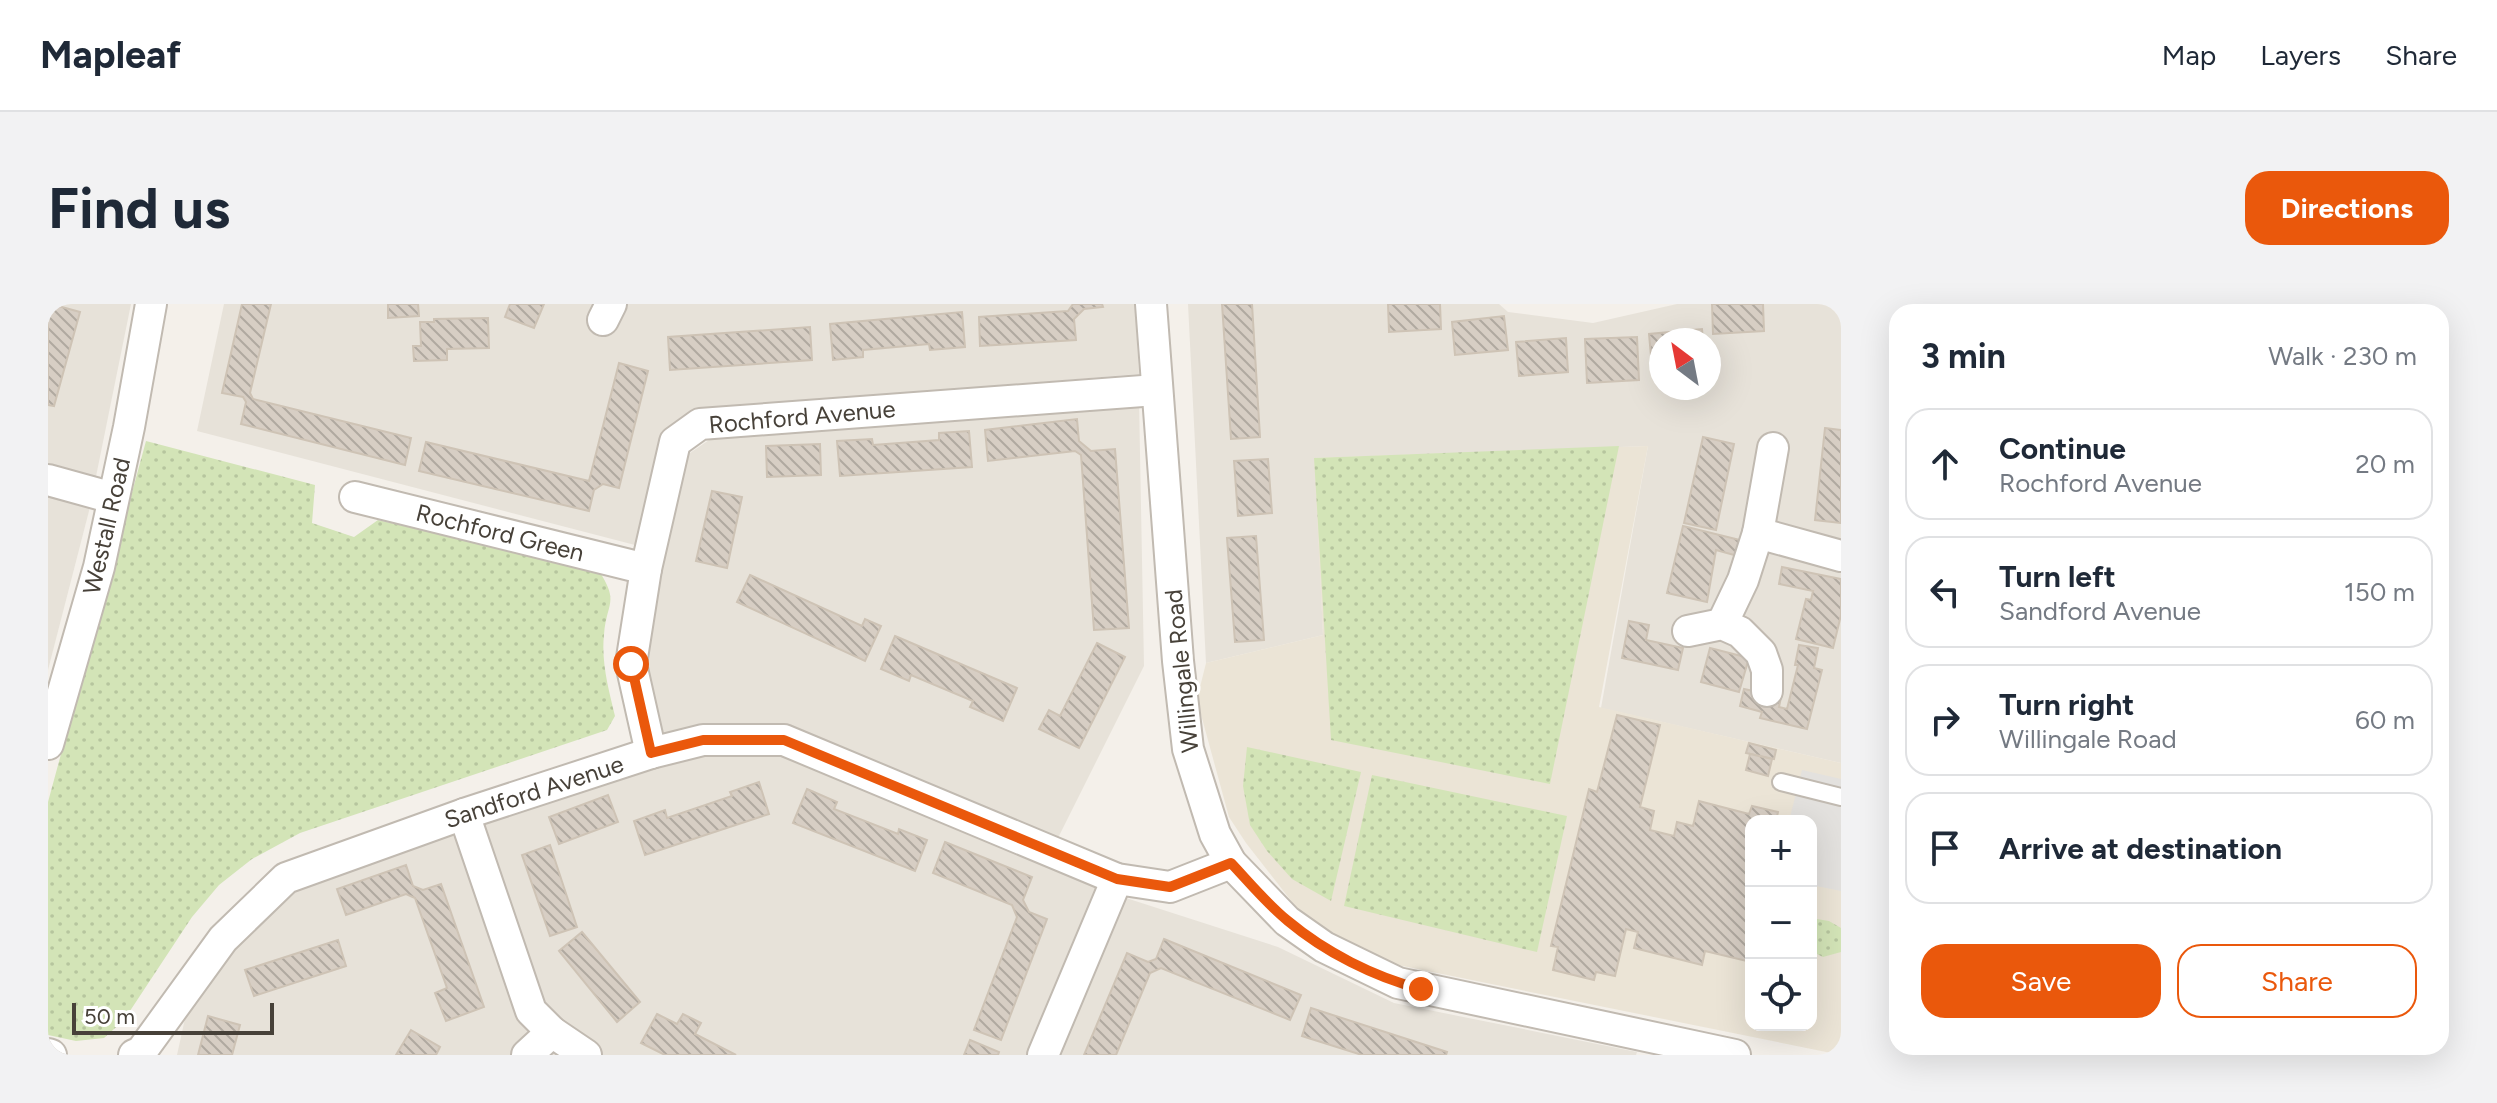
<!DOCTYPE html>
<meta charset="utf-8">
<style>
:root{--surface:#fff;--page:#f2f2f3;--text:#1f2937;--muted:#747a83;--line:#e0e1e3;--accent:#ea580c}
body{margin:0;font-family:Figtree,sans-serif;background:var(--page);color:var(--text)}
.controls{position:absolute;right:24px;bottom:24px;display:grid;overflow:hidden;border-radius:16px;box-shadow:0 8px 32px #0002}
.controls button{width:72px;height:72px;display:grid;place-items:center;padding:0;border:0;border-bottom:2px solid var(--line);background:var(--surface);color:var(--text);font:40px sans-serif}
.compass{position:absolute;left:1601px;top:24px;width:72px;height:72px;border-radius:50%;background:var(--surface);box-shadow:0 8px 32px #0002;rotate:328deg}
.scale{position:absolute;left:24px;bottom:20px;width:202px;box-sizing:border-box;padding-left:8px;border:4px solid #474139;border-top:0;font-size:22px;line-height:28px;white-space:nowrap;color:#474139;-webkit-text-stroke:6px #fff;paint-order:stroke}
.stop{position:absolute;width:24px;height:24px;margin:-18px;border:6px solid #ea580c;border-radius:50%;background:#fff}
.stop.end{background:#ea580c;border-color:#fff;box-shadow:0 2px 8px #0008}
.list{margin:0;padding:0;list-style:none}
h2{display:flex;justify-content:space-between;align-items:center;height:104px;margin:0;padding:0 32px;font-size:34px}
h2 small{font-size:26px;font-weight:400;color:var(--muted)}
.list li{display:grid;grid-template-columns:52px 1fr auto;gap:24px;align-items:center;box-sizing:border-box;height:112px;margin:0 16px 16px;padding:0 16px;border:2px solid var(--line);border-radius:24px}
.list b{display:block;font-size:30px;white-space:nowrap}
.list p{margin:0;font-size:26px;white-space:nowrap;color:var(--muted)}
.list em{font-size:26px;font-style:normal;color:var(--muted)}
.actions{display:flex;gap:16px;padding:24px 32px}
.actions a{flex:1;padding:18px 0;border:2px solid var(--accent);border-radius:24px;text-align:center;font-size:28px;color:var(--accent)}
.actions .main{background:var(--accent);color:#fff}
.icon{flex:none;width:44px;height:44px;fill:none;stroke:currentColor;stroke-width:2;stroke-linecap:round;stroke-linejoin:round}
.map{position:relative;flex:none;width:1793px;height:751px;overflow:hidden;border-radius:24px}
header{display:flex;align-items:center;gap:48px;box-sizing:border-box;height:112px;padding:0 40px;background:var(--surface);border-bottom:2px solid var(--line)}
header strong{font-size:38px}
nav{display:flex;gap:44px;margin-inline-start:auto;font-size:28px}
.intro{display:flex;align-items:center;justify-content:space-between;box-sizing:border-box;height:192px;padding:0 48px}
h1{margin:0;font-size:56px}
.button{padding:20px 36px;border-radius:24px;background:var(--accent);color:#fff;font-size:28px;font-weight:700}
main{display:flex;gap:48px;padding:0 48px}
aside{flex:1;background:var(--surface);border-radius:24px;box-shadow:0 8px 32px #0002}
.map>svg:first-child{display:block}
.residential{fill:#e7e2d9;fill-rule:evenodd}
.education{fill:#ebe4d6;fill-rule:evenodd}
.grass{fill:url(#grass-dots)}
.parking{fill:#e3e1de}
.building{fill:url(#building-back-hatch);stroke:#cec3b5;stroke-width:2}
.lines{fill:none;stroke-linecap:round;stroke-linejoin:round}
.service-casing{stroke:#c1bab1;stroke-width:20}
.minor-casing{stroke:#c1bab1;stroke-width:34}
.service{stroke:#fff;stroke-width:16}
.minor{stroke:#fff;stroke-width:30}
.route{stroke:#ea580c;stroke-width:10}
.labels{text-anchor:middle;stroke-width:7;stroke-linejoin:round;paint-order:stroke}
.street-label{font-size:24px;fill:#474139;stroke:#fff}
</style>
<header>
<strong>Mapleaf</strong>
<nav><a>Map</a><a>Layers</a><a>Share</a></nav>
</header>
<div class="intro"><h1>Find us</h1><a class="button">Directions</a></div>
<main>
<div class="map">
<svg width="1793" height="751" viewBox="0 0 1793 751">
<defs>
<pattern id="grass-dots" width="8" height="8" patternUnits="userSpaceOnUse" patternTransform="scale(2)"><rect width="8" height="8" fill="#d3e4b7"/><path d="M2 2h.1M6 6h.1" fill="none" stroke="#b6c59e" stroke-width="1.8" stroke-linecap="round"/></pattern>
<pattern id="building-back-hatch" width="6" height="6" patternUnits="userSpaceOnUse" patternTransform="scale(2)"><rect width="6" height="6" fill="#d7cec4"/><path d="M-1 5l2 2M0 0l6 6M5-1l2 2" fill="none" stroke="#b0a9a0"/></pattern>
</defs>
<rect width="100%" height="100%" fill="#f4f0ea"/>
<g class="residential">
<polygon points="0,0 83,0 41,207 0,366"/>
<polygon points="176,0 1087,0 1091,70 645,106 614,132 587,241 149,127"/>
<path d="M 1140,0 L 1451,0 L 1460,8 L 1545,19 L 1629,0 L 1793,0 L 1793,459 L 1553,404 L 1600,142 L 1267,154 L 1275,331 L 1158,359 ZM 1613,36 L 1661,36 L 1661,84 L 1613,84 Z"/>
<polygon points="1091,96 1096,362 998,558 1078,594 1230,643 1346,699 1589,748 1588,751 129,751 138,710 181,647 248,584 623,454 595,358 608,273 639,151 664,134"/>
</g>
<path class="education" d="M 1600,142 L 1551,403 L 1793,459 L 1793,751 L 1335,658 L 1255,612 L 1198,539 L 1181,513 L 1146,385 L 1152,383 L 1158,359 L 1275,331 L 1266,154 ZM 1703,517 L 1763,517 L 1763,721 L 1703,721 Z"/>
<g class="grass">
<path d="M 98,137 L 267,181 L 264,219 L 306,233 L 330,216 L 551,267 C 572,299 558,299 556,331 C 553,358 561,387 567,412 L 559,426 L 252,529 L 204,555 L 171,581 L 144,613 L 76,716 L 56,734 L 28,737 L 0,731 L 0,498 Z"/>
<polygon points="1571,142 1502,480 1283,436 1266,154"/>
<polygon points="1199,443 1313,468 1283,597 1244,575 1219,547 1202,521 1195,482"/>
<polygon points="1324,471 1519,512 1489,648 1296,602"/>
<polygon points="1769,615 1781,617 1793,624 1793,648 1775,653 1765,648 1763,617"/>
</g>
<polygon class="parking" points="1754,466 1793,475 1793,587 1763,581 1763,517 1741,517"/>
<g class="building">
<polygon points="3,0 32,8 6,102 0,101 0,6"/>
<polygon points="194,0 223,0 202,89 205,95 363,134 357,161 193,120 198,98 195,93 174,89"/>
<polygon points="340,0 370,0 371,12 340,14"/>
<polygon points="462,0 496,0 486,24 457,13"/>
<polygon points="1025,0 1054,0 1055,3 1036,5 1026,15 1028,36 932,42 931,13 1020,7"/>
<polygon points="1174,0 1204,0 1212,133 1183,135"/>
<polygon points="1340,0 1392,0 1393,25 1341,28"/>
<polygon points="1664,0 1715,0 1716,27 1665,30"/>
<polygon points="914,8 917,43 882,46 881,40 815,46 815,53 785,56 782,20"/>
<polygon points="1456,12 1460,46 1407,51 1404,18"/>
<polygon points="440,14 441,44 399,45 399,56 366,57 365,42 373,42 372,18 386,18 386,15"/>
<polygon points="762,23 764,56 622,66 620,33"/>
<polygon points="1654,25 1655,36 1613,36 1613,62 1604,63 1601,30"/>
<polygon points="1589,33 1591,76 1539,79 1537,35"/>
<polygon points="1518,34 1520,68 1471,72 1468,38"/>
<polygon points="571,59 600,67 571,184 555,180 546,186 541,207 371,167 378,138 541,177"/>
<polygon points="1029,115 1031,137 1043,147 1067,145 1081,324 1046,326 1033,151 1027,147 940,157 937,126"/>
<polygon points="1777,124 1793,126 1793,219 1767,216"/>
<polygon points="921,127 924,163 792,172 789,137 824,135 825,141 891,136 891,129"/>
<polygon points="1655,133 1686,140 1668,226 1636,219"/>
<polygon points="772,140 773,171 719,173 718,142"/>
<polygon points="1220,155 1224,209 1190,212 1186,157"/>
<polygon points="664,187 694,193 679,264 648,257"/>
<polygon points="1635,222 1700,238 1697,254 1668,246 1659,298 1619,289"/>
<polygon points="1208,232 1216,336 1187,338 1179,234"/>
<polygon points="1734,263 1793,275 1793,311 1785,344 1748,335 1758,295 1763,296 1765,287 1731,280"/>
<polygon points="702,271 814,322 817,315 833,322 817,357 689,298"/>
<polygon points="1581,317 1601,321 1598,336 1635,344 1630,366 1574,354"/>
<polygon points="847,332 969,384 955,417 922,403 925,397 863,371 861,377 833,365"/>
<polygon points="1049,339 1077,353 1031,444 991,425 1001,406 1012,412"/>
<polygon points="1751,341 1770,344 1766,364 1774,366 1759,425 1712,414 1714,408 1692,402 1696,385 1733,393 1731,403 1739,405 1750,361 1747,361"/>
<polygon points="1662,344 1701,354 1691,388 1653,378"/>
<polygon points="1569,411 1612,421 1592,503 1606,507 1602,526 1626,532 1629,518 1645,522 1651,497 1701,510 1704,502 1730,508 1728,517 1703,517 1703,658 1657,647 1654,661 1586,644 1590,628 1578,625 1567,672 1548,668 1546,676 1505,666 1510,643 1503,642 1541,485 1549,488"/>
<polygon points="1701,439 1728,446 1726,455 1698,449"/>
<polygon points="1702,450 1724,455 1720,472 1698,466"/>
<polygon points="711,478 721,510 597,551 586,517 617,506 619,514 684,492 682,488"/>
<polygon points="759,485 789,498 786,505 850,530 851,525 879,536 867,567 745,519"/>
<polygon points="560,491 570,518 511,540 501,513"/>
<polygon points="897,538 984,573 975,596 981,608 999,615 953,736 926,726 969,613 964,601 885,569"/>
<polygon points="502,541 529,623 502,632 474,551"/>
<polygon points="358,561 365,582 375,586 393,580 436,703 398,717 387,689 399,684 367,594 358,590 298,611 289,585"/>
<polygon points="534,628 592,698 569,718 511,647"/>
<polygon points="1116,635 1253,691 1242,716 1113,664 1102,669 1068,751 1036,751 1079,649 1100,658 1108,655"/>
<polygon points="290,636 298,662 206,692 197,666"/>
<polygon points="1263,704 1399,748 1398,751 1314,751 1254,732"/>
<polygon points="609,710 629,720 635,710 653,719 647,730 688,751 617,751 593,739"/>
<polygon points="160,712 192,721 184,751 150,751"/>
<polygon points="363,726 392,743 388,751 348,751"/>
<polygon points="922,736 951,748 950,751 916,751"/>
</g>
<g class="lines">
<g class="service-casing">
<polyline id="service" points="1733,478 1793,493"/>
</g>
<g class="minor-casing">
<g id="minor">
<polyline points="1103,0 1130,357 1140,445 1167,530 1183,559 1239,617 1276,643 1350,679 1687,751"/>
<polyline points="555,16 563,0"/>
<polyline points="0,176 65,194"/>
<polyline points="307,193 598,265"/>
<polyline points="1710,229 1725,144"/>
<polyline points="1674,320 1695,276 1710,229 1793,252"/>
<polyline points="1640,327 1674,320 1692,328 1713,349 1719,366 1719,387"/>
<polyline points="0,440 51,263 81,123 103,0"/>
<polyline points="603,449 583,360 598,265 627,138 652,120 1108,86"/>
<polyline points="416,510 483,707 504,728 538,751"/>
<polyline points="0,750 3,751"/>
<polyline points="86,751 93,748 175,635 238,574 416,510 603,449 655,436 736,436 1069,575 1122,583 1183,559"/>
<polyline points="479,751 504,728"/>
<polyline points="995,751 1069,575"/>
</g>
</g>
<use href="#service" class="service"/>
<use href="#minor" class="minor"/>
</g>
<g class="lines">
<path class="route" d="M 583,360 L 603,449 L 655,436 L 736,436 L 1069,575 L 1122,583 L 1183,559 C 1201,578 1219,600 1240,617 C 1277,648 1326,673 1373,685"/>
</g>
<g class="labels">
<g class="street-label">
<text transform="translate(754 113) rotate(-5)" y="8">Rochford Avenue</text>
<text transform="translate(59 222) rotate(-77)" y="8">Westall Road</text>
<text transform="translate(452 229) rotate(14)" y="8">Rochford Green</text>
<text transform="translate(1134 367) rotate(-96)" y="8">Willingale Road</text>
<text transform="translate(486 488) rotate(-18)" y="8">Sandford Avenue</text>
</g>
</g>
</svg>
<div class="controls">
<button>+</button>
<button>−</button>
<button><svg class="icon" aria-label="locate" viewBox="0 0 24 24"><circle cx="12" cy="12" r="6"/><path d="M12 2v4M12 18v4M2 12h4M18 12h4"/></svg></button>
</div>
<svg class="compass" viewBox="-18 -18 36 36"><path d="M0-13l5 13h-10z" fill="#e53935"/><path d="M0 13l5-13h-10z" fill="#747a83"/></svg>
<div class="scale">50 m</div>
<div class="stop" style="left:583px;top:360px"></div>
<div class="stop end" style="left:1373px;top:685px"></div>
</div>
<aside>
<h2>3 min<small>Walk · 230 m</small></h2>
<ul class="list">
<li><svg class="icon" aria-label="ahead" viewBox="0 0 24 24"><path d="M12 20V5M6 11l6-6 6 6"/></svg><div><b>Continue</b><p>Rochford Avenue</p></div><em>20 m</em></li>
<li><svg class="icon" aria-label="left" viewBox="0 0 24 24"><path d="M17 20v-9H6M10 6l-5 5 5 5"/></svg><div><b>Turn left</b><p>Sandford Avenue</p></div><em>150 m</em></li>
<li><svg class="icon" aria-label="right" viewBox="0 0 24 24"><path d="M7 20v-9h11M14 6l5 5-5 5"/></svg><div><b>Turn right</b><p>Willingale Road</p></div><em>60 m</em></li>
<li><svg class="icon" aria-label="arrive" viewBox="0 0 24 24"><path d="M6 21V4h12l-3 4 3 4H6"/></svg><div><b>Arrive at destination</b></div></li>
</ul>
<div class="actions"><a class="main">Save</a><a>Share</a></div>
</aside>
</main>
